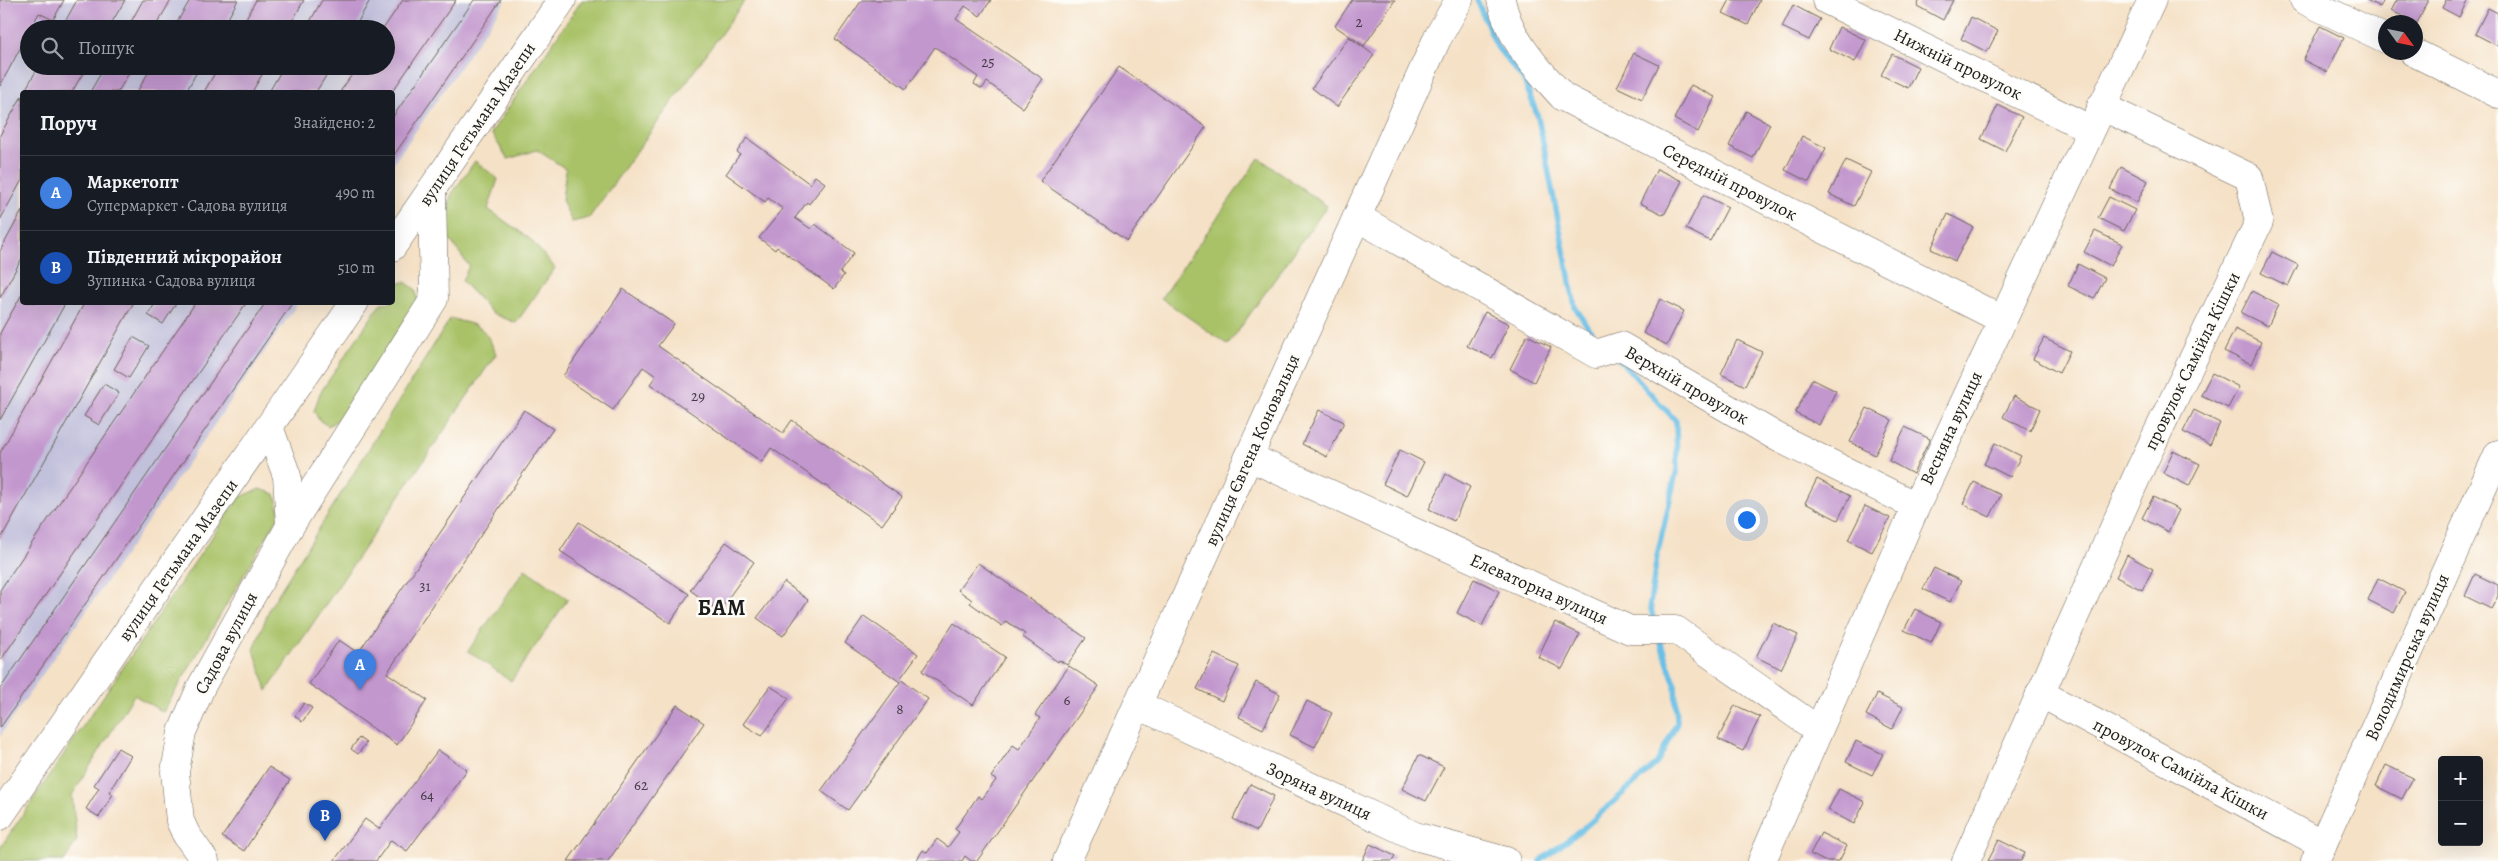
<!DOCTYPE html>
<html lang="uk">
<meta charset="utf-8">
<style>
:root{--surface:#171b24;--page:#242831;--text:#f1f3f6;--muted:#9ea1a6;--line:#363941;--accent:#db2777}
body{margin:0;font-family:Alegreya,serif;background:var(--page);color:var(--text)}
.controls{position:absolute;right:15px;bottom:15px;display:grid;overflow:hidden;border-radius:5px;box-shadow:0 5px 20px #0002}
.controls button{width:45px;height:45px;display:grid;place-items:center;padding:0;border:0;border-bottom:1px solid var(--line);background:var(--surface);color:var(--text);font:25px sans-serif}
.compass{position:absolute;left:2378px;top:15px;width:45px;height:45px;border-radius:50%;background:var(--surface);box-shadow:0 5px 20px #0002;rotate:123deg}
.you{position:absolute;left:1746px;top:519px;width:18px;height:18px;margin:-12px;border:4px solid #fff;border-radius:50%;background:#1a73e8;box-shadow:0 0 0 8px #1a73e833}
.badge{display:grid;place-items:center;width:32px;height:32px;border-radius:50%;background:var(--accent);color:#fff;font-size:16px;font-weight:700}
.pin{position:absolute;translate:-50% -41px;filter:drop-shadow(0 1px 2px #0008)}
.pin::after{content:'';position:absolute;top:26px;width:18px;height:15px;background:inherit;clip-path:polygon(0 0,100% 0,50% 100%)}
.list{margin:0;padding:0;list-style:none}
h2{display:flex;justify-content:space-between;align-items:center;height:65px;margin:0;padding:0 20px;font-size:21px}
h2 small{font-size:16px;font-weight:400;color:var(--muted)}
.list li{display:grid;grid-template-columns:32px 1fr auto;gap:15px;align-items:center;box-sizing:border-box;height:75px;padding:0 20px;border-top:1px solid var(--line)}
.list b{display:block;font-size:19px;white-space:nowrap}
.list p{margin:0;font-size:16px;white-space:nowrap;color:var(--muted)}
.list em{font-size:16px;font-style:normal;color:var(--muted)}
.icon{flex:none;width:28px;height:28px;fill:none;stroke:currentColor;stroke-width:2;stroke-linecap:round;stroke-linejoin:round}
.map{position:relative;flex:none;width:2498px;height:861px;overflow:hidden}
.search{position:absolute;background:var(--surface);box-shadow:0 5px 20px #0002;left:20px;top:20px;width:375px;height:55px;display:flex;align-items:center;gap:12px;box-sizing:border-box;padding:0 18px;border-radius:28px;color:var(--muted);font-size:19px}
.panel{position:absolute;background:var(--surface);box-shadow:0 5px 20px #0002;left:20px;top:90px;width:375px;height:215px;border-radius:5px}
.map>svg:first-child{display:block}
.industrial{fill:#c2c1dc;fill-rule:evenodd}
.green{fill:#a9c268;stroke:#626f42}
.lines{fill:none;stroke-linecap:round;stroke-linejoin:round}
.stream{stroke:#69bfe6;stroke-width:5.5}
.building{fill:#c297ce}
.minor-casing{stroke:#686158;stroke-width:29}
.highway-casing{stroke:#686158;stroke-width:29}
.minor{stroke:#fff;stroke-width:28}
.highway{stroke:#fff;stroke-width:28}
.labels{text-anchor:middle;stroke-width:5;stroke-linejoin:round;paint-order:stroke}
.number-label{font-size:15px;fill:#463b48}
.street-label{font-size:18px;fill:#1c1c1c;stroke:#fdfcf7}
.district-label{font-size:22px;font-weight:bold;letter-spacing:1px;fill:#1c1c1c;stroke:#fdfcf7}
</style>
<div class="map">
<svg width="2498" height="861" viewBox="0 0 2498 861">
<rect width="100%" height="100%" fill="#fdfcf7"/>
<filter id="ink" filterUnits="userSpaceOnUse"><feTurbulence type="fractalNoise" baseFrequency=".02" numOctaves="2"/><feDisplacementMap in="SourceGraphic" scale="10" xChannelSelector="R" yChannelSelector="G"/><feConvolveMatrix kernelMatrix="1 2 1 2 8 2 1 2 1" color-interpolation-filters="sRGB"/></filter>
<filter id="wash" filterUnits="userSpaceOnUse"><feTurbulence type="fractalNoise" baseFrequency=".0096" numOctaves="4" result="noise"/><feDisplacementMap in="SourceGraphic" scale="20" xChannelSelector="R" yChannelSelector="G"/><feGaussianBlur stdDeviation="1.12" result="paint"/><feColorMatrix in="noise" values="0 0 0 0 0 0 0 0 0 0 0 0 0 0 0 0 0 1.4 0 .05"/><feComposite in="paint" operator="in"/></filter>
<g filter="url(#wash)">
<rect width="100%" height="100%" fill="#f5e1c6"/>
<path class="industrial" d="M 0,0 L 506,0 L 393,164 L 392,92 L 22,92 L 22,302 L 298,303 L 0,736 ZM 29,29 L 386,29 L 386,66 L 29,66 Z"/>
<g class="green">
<polygon points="582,0 745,0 589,218 572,222 562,200 566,169 537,150 508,159 491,133"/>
<polygon points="1259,158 1327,206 1228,345 1161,298"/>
<polygon points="475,161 498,179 488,209 530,239 555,268 516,323 492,313 462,281 469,266 445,233 451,195"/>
<polygon points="405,282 415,289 418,301 341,418 328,426 319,420 314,411 320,393 381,303 392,302 393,284"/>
<path d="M 450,319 C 480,325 485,326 496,354 L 267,691 L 254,650 L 270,607 Z"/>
<polygon points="260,489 275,494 280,514 163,712 134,695 72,795 77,840 64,861 0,861 0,848 231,509 240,497"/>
<polygon points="525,569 568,599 511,681 468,651"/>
</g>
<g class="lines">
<g class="stream">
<polyline points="1477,0 1497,47 1524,80 1538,117 1575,307 1592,333 1603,344"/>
<polyline points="1617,357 1676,421 1677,469 1657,556 1650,604 1654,622"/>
<polyline points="1540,861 1584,828 1657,763 1677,723 1675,684 1659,638"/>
</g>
</g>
<g id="blocks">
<g class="building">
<polygon points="0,0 64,0 53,20 39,13 0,86"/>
<polygon points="77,0 125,0 108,29 61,29"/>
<polygon points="143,0 171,0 154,29 127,29"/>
<polygon points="190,0 238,0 222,29 173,29"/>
<polygon points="256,0 304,0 288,29 240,29"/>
<polygon points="322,0 370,0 354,29 306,29"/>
<polygon points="403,0 456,0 392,92 340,92 358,66 386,66 386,29 383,29"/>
<polygon points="474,0 501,0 392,158 392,118"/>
<polygon points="862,0 991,0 980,16 965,6 956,19 1043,79 1023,108 987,82 982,89 974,84 978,77 935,47 906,89 835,39"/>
<polygon points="1352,0 1395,0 1364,46 1335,26"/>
<polygon points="1730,0 1760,0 1748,25 1723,13"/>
<polygon points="1920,0 1953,0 1943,20 1917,6"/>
<polygon points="2366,0 2384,0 2380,7"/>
<polygon points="2397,0 2429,0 2416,25 2416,22 2391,11"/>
<polygon points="2446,0 2468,0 2459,17 2442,8"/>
<polygon points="1793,5 1820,19 1809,40 1782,27"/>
<polygon points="2488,8 2498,13 2498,46 2475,34"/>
<polygon points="1971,17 1998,31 1987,52 1961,39"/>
<polygon points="2320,26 2344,38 2327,72 2303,60"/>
<polygon points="1839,27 1866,40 1855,62 1829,49"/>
<polygon points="1349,37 1374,55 1337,107 1312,88"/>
<polygon points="1634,53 1659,65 1642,99 1617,87"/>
<polygon points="1892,54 1918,67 1908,88 1881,75"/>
<polygon points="39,66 87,66 72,92 24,92"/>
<polygon points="105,66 133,66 118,92 90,92"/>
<polygon points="152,66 200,66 186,92 137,92"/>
<polygon points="219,66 267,66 252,92 204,92"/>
<polygon points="284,66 332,66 316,92 269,92"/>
<polygon points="1119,67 1206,127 1127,241 1040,181"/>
<polygon points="1691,85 1715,97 1698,132 1674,119"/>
<polygon points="22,96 22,180 0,220 0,135"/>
<polygon points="1998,105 2022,117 2005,151 1981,139"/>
<polygon points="1746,111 1770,124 1753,158 1729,146"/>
<polygon points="1802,136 1826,148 1809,182 1785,170"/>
<polygon points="747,138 810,184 815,176 825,183 809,204 807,202 795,218 811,229 815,224 854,253 840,272 844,275 834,289 777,247 775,250 759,238 783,209 768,198 765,202 726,174 740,154 737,152"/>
<polygon points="1846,160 1871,172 1854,206 1829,194"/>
<polygon points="2121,167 2148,181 2137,202 2110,189"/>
<polygon points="1657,169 1682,181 1664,215 1640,203"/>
<polygon points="1703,195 1728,207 1710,241 1686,229"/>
<polygon points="2109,197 2135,210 2124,231 2098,218"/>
<polygon points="22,211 22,258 0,298 0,251"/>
<polygon points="1948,214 1973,227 1955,261 1931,249"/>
<polygon points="2095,231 2122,244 2111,266 2084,252"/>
<polygon points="2272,252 2298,265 2288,286 2261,273"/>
<polygon points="2078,264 2105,278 2094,299 2068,286"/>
<polygon points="623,289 674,324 658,346 783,433 792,420 902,497 882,525 771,448 762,462 650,384 656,376 643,367 613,410 563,376"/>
<polygon points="2252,291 2278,305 2268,326 2241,313"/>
<polygon points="22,294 22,302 66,302 0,420 0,333"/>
<polygon points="1660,299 1684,311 1667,345 1643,333"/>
<polygon points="85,302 134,302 0,540 0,453"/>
<polygon points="156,302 177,302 163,324 148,315"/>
<polygon points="196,302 247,302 0,661 0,590"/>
<polygon points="266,302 293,302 0,728 0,689"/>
<polygon points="1485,312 1509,324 1492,358 1467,346"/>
<polygon points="2235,329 2261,342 2251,364 2224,351"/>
<polygon points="1527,335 1551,347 1534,382 1510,369"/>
<polygon points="133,337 149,346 129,378 114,369"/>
<polygon points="2044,338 2070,351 2059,373 2033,359"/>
<polygon points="1737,340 1762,352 1745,386 1721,374"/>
<polygon points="2212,373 2239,387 2228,408 2201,395"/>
<polygon points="1812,379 1836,391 1819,425 1795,413"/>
<polygon points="104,384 119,393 99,425 84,416"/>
<polygon points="2014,396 2040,409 2030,431 2003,417"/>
<polygon points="1867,408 1892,420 1875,455 1850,442"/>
<polygon points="524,410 553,429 387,673 427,700 397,745 309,684 339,640 358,653"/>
<polygon points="1319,410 1344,422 1327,457 1302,444"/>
<polygon points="2194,410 2220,423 2210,445 2183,432"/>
<polygon points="1905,427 1930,439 1913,474 1889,461"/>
<polygon points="1995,443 2021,456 2010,477 1984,464"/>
<polygon points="1400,450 1424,462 1407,496 1383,484"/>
<polygon points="2173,451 2200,464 2189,486 2163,473"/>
<polygon points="1446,474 1470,487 1454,521 1429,509"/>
<polygon points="1817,479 1850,496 1838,520 1805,503"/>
<polygon points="1974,482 2001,495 1990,517 1963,504"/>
<polygon points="2153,497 2179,510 2168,532 2142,518"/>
<polygon points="1865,506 1890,518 1872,552 1848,540"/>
<polygon points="579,522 689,594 670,623 560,551"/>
<polygon points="726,542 754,562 719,611 690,590"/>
<polygon points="2127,555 2153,569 2142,590 2116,577"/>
<polygon points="978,563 1086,638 1067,665 1059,660 1058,662 1023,637 1025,634 1006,621 1002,626 970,603 972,600 958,590"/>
<polygon points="1934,568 1961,581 1950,602 1923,589"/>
<polygon points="2475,574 2498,585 2498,596 2491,609 2465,596"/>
<polygon points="2378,578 2405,592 2394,613 2368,600"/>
<polygon points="1474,579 1499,591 1482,626 1457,613"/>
<polygon points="784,582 808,600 783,636 757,618"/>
<polygon points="1915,609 1941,622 1931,643 1904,630"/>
<polygon points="864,616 918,654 900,679 928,699 848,810 821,791 900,682 845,643"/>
<polygon points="1555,622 1580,634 1562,669 1538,657"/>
<polygon points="954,623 1005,657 973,705 922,671"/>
<polygon points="1773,623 1798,635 1781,669 1756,657"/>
<polygon points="1214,654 1239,666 1222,701 1197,689"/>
<polygon points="1069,666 1099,686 977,861 971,861 965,856 962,861 916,861 923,850 927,853 937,839 948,847 959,832 955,829 978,796 982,799 996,780 991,777 1013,745 1019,749 1040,718 1035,715"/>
<polygon points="1256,682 1280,694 1263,729 1239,717"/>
<polygon points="770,686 789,698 762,736 743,724"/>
<polygon points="1877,694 1903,707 1892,729 1866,715"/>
<polygon points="1307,701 1332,713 1315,747 1290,735"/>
<polygon points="304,703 312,708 302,722 295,716"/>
<polygon points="677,705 704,723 675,765 608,861 568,861"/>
<polygon points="1735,705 1760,717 1743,751 1718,739"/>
<polygon points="359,738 366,743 358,754 351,749"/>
<polygon points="1856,741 1883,754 1872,775 1846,762"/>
<polygon points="118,748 131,756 109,792 113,794 99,817 86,809 99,788 94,785"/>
<polygon points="438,750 467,770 407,851 391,840 376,861 334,861 365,819 379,829"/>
<polygon points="1419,755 1444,767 1426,801 1402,789"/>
<polygon points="2386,765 2413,778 2402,799 2376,786"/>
<polygon points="269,767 290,780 244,851 222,837"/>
<polygon points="1250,784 1274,796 1257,831 1233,819"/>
<polygon points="1839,789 1865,802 1854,824 1828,810"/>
<polygon points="1821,833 1847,846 1839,861 1824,861 1810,854"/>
<polygon points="1999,840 2025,853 2021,861 1988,861"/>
<polygon points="1370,844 1395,856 1392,861 1362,861"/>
</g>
</g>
</g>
<g filter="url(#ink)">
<use href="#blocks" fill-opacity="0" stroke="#686158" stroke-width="1"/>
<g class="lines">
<g class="minor-casing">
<g id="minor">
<path d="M 1501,0 C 1509,39 1537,69 1563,97 L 2001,319"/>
<polyline points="1826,0 2090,129"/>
<polyline points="2304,0 2386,39"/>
<polyline points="2413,52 2498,94"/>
<polyline points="1357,217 1596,354 1621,346 1777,437 1916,506"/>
<polyline points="1249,457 1630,630 1676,630 1818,730"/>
<polyline points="290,526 434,299 432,189"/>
<polyline points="2040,693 2323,845"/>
<polyline points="1138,705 1415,836 1506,861"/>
<polyline points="205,861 186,834 180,821 175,772 182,732 201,687 290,526 287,476 269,427"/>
<polyline points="1067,861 1437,39 1459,0"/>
<polyline points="1762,861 1916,506 2152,0"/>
<polyline points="1966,861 2141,467 2259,222 2249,177 2101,106"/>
<polyline points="2315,861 2498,454"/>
</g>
</g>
<g class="highway-casing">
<g id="highway">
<polyline points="392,247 562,0"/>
<polyline points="0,816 355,302"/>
</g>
</g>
<use href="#minor" class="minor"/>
<use href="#highway" class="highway"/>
</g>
</g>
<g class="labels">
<g class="number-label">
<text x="1359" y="27">2</text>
<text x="988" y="67">25</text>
<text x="698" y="401">29</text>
<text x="425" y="591">31</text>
<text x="1067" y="705">6</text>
<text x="900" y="714">8</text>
<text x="641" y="790">62</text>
<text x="427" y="800">64</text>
</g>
<g class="street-label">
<text transform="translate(1958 64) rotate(26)" y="6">Нижній провулок</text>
<text transform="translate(477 124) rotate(-56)" y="6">вулиця Гетьмана Мазепи</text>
<text transform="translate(1730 182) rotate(27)" y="6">Середній провулок</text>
<text transform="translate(2192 361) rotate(-64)" y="6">провулок Самійла Кішки</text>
<text transform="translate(1687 385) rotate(30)" y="6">Верхній провулок</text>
<text transform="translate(1951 428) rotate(-65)" y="6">Весняна вулиця</text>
<text transform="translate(1252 450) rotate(-66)" y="6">вулиця Євгена Коновальця</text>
<text transform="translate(178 560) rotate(-55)" y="6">вулиця Гетьмана Мазепи</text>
<text transform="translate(1539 589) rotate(24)" y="6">Елеваторна вулиця</text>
<text transform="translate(226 643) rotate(-62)" y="6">Садова вулиця</text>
<text transform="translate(2407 657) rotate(-66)" y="6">Володимирська вулиця</text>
<text transform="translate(2181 769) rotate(28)" y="6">провулок Самійла Кішки</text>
<text transform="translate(1319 791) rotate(25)" y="6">Зоряна вулиця</text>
</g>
<g class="district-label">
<text x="722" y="615">БАМ</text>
</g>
</g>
</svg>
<div class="controls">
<button>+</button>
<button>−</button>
</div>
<svg class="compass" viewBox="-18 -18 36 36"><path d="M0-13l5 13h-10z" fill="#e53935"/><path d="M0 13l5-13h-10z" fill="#9ea1a6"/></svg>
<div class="you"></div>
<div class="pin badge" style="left:360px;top:690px;background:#3f7fe0">A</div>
<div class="pin badge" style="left:325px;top:841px;background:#1a4fb4">B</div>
<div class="search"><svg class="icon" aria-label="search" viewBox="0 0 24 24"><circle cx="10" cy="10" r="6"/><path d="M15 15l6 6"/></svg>Пошук</div>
<section class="panel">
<h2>Поруч<small>Знайдено: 2</small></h2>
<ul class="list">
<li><span class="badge" style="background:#3f7fe0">A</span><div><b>Маркетопт</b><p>Супермаркет · Садова вулиця</p></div><em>490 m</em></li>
<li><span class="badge" style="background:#1a4fb4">B</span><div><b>Південний мікрорайон</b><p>Зупинка · Садова вулиця</p></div><em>510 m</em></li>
</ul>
</section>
</div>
